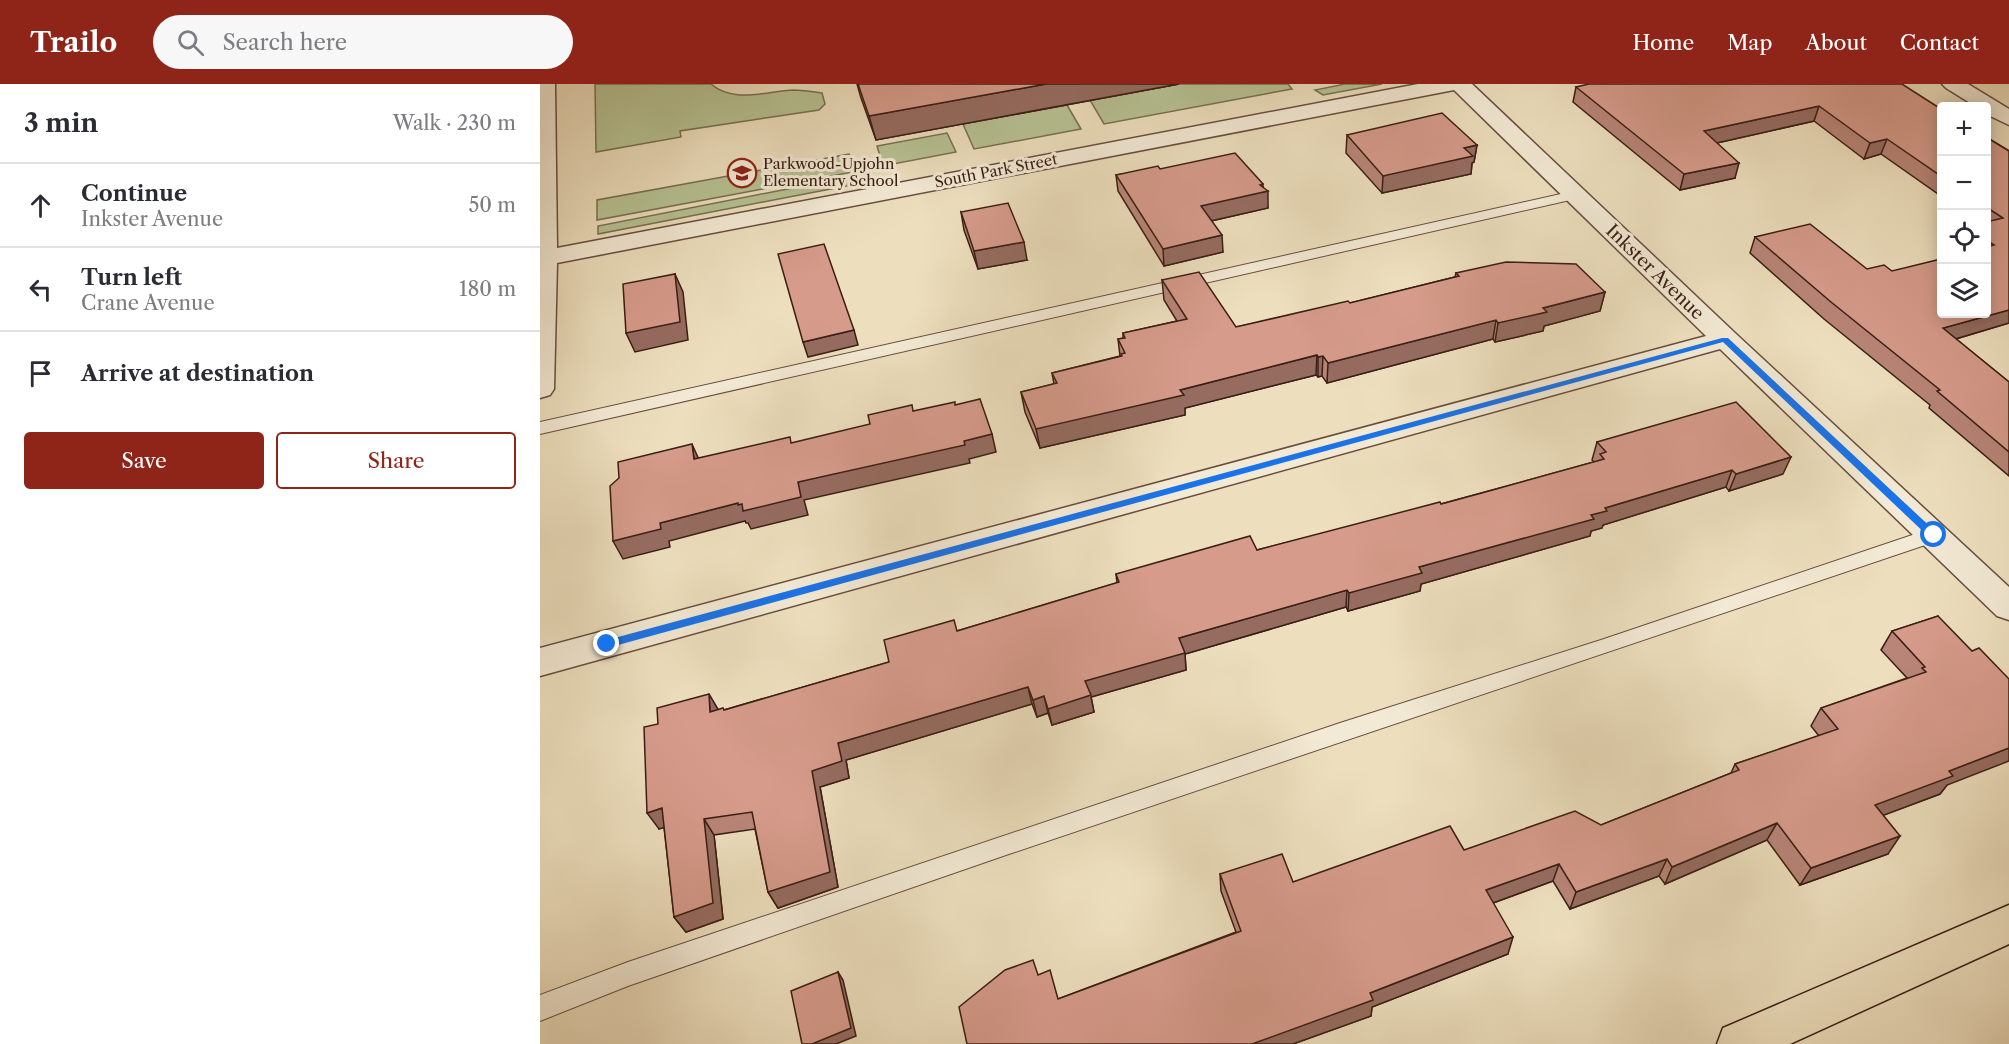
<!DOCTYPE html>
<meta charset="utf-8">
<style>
:root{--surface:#fff;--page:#f7f7f7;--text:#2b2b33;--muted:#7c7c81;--line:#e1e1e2;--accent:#8f2418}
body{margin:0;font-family:"Libre Caslon Text",serif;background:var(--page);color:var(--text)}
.controls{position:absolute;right:18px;top:18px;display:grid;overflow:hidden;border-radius:6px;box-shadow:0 3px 15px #0003}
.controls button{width:54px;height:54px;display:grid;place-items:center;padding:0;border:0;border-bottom:2px solid var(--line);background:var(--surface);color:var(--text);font:30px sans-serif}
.stop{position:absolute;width:18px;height:18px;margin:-14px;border:4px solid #1a73e8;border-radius:50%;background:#fff}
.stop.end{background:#1a73e8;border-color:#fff;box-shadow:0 2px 6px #0008}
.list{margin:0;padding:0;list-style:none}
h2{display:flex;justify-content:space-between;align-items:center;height:78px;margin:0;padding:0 24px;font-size:26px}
h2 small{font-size:20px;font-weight:400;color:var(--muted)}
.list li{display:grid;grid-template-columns:39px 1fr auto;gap:18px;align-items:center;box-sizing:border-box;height:84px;padding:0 24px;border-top:2px solid var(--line)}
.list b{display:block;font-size:22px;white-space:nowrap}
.list p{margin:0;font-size:20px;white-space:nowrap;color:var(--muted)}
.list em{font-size:20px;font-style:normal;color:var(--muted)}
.actions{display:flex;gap:12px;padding:18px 24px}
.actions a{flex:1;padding:14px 0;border:2px solid var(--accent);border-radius:6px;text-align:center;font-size:21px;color:var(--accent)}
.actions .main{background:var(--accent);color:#fff}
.icon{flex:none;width:33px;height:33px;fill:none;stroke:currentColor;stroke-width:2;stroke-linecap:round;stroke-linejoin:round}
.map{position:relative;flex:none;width:1469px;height:960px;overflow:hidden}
header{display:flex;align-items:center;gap:36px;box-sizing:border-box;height:84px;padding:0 30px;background:var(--accent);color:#fff}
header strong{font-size:28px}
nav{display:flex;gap:33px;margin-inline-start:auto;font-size:21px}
.search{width:420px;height:54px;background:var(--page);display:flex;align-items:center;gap:15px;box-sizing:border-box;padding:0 21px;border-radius:33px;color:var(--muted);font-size:22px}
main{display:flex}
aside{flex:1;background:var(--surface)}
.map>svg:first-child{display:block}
.green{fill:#b7c293;stroke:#787054;stroke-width:1.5}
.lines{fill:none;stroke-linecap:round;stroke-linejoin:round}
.service-casing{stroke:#674e3e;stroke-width:2}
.minor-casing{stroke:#674e3e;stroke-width:3}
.primary-casing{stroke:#3a1e14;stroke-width:3}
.service{fill:#f3ead5;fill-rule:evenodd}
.minor{fill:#f3ead5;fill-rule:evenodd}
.primary{fill:#eddfbe;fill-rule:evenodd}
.wall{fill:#b88578;stroke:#3a1e14;stroke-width:1.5}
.shaded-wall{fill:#966c61;stroke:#3a1e14;stroke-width:1.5}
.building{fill:#d69b8b;stroke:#3a1e14;stroke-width:1.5}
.route{fill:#1a73e8}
.labels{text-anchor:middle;stroke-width:6;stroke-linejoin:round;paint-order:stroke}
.far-poi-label{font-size:15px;fill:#3a1e14;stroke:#f3ead5;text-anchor:start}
.far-street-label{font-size:15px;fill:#3a1e14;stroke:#f3ead5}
.street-label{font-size:18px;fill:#3a1e14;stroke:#f3ead5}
</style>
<header>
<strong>Trailo</strong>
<div class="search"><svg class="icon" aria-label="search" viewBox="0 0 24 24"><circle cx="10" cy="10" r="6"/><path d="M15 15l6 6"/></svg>Search here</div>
<nav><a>Home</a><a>Map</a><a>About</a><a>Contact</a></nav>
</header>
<main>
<aside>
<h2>3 min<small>Walk · 230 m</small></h2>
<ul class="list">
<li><svg class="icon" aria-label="ahead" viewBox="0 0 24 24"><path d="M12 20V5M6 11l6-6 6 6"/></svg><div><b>Continue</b><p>Inkster Avenue</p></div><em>50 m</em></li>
<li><svg class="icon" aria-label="left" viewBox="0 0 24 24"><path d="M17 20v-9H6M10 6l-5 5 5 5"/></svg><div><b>Turn left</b><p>Crane Avenue</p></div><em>180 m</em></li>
<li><svg class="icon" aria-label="arrive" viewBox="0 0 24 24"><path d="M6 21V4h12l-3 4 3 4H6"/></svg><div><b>Arrive at destination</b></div></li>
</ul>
<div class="actions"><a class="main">Save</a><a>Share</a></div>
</aside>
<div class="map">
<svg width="1469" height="960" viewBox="0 0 1469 960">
<rect width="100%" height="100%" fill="#eddfbe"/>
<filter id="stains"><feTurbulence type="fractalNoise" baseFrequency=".00333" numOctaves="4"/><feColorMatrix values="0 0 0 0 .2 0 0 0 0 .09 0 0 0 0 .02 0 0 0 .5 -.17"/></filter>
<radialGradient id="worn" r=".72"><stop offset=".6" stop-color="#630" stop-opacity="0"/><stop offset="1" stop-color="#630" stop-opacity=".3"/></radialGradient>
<g class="green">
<path d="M 55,0 L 171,0 C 194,20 226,7 254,6 C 263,6 273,8 282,9 L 285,20 L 279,26 L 140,47 L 141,53 L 56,68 Z"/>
<polygon points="639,0 748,0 752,5 564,40 550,16"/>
<polygon points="805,0 842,0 783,11 775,6"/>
<polygon points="527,21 541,45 434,65 423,40"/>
<polygon points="407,49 416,68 343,82 337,62"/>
<polygon points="309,70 313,88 57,136 57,116"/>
<polygon points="314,92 311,101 58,150 58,142"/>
</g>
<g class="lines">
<g class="service-casing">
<g id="service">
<polygon points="1034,107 1039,108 1041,111 1039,114 0,350 0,338"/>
<polygon points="1393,444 1400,446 1403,451 1400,456 466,771 88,902 0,937 0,911 88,878 800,639 1064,555"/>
</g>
</g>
<g class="minor-casing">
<g id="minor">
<polygon points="0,0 15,0 17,164 878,0 932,0 1195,249 1469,503 1469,536 1457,532 1180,265 0,592 0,564 1166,252 914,6 17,179 14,305 10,311 0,314"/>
<polygon points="1402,0 1428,0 1469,25 1469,41 1446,30 1446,22 1435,22 1406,4"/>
</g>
</g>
<g class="primary-casing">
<polygon id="primary" points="1469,821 1469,860 1250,960 1177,960 1183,944"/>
</g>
<use href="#service" class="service"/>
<use href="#minor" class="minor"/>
<use href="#primary" class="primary"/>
</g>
<g class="wall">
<polygon points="317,0 639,0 336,56 321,14"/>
<polygon points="1036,3 1401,25 1401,112 1341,70 1324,75 1274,37 1177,59 1195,94 1140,106 1033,18"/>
<polygon points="807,51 937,61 934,78 932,79 931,90 842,109 806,69"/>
<polygon points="1446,53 1469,67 1469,239 1416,255 1469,298 1469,392 1389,324 1390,321 1284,235 1210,169 1215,153 1327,185 1352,187 1446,230"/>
<polygon points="620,85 723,103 728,124 671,137 683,168 624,182 578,107 576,91"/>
<polygon points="421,128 487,176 438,185 424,146"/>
<polygon points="916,189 1065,208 1060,227 1004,242 1003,247 955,258 953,255 787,299 782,292 778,293 776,291 645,324 645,331 500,364 485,328 481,308 514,300 512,289 580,272 578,255 583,254 583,249 637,237 624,216 622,196 696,243 810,219 915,193"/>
<polygon points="1057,358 1243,390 1189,407 1186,403 1063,441 1062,444 1051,447 1050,452 881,500 880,507 808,527 806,523 645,570 646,586 551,613 554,628 512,641 508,629 497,633 492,620 306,676 309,694 280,703 298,803 238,824 228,808 215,745 174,751 183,835 146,848 134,833 124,743 119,745 118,640 178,626 184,626 349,578 417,547 577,499 576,490 717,466 901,420 1054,378 1052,376"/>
<polygon points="1398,532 1407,701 1400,710 1343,731 1348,770 1260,801 1227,756 1125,800 1119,792 1030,825 1013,797 953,819 968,870 832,923 831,932 753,960 427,960 498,891 518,915 696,848 681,807 680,790 753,798 1061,741 1191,689 1195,680 1279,652 1271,642 1281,624 1367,594 1341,566 1352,547"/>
</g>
<g class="shaded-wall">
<polygon points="506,0 639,0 336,56 329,32"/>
<polygon points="1279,22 1274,37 1159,63 1164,47"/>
<polygon points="1347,55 1341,70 1324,75 1330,59"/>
<polygon points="937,61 934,78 932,79 931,90 842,109 843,92 924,64"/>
<polygon points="1199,79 1195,94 1140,106 1144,90"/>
<polygon points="723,100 723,108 728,107 728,124 662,139 661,122"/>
<polygon points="682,151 683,168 624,182 623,165"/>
<polygon points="484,158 487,176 438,185 434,167"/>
<polygon points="135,190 143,208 148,256 95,268 86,249"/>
<polygon points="1065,208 1060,227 1004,242 1003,247 955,258 958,239 1003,224"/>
<polygon points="1469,226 1469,239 1395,261 1403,244"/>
<polygon points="956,236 953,255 787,299 788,279"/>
<polygon points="314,246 318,261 268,273 263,258"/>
<polygon points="777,271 776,291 645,324 645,331 500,364 496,345 640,306"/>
<polygon points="783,272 782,292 778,293 778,273"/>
<polygon points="452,350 456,368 429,375 430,379 264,416 268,431 211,445 208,439 206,439 205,437 129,457 130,463 83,475 73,457 120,439 198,419 258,398"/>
<polygon points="152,360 160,378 154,375"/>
<polygon points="1251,373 1243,390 1189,407 1196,390"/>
<polygon points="1192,386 1186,403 1063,441 1062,444 1051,447 1050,452 881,500 880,507 808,527 809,509 879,483 1051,431 1065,424"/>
<polygon points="807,506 806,523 645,570 646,586 551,613 554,628 512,641 508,625 545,597 639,554"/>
<polygon points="488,603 492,620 306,676 309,694 280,703 298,803 238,824 228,808 272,687 298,659"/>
<polygon points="169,610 179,627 170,628"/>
<polygon points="504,612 508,629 497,633 493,616"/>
<polygon points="1469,664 1469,677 1407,701 1400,710 1323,739 1335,721 1409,687"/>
<polygon points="122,724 133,741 119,745 107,729"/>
<polygon points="164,735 174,751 183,835 146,848 134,833"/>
<polygon points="1237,739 1227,756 1125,800 1132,783"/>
<polygon points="1360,752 1348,770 1260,801 1271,784"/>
<polygon points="1127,775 1119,792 1030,825 1036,808"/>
<polygon points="1019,780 1013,797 942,823 946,806"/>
<polygon points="973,853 968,870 832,923 831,932 753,960 712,960 830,909"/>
<polygon points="298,888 303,896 316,952 296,960 272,960"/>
</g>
<g class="building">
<polygon points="318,0 506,0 329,32"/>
<polygon points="1049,0 1362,0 1401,25 1401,92 1347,55 1330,59 1279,22 1164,47 1199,79 1144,90 1036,3"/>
<polygon points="902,29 937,61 924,64 933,72 843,92 807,51"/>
<polygon points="1446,53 1469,67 1469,226 1403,244 1469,298 1469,368 1397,307 1400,306 1291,218 1215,153 1270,140 1327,185 1344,181 1352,187 1401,175 1401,230 1446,230 1446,163 1454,161 1446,156 1446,138 1463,134 1446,123"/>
<polygon points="695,69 723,100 720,101 728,107 661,122 682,151 623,165 576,91 618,82 620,85"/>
<polygon points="468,119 484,158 434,167 421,128"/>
<polygon points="284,160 314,246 263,258 238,170"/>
<polygon points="966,178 1036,180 1065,208 1003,224 1007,228 958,239 956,236 788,279 783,272 778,273 777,271 640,306 644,311 496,345 481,308 517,299 512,289 582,272 581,270 585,269 578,255 585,254 583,249 647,235 622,196 659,188 696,243 808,217 810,219 919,192 916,189"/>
<polygon points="135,190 140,238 86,249 83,200"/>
<polygon points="440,315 452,350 424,357 425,361 258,398 261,413 203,427 202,420 198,421 198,419 120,439 121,445 73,457 70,402 79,394 78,378 152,360 154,375 250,353 251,359 330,340 328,331 372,321 373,327 415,318 415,321"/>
<polygon points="1196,318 1251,373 1196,390 1192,386 1065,424 1067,427 1051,431 1054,435 879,483 882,489 809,509 807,506 639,554 645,569 545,597 551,611 508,625 504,612 493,616 488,603 298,659 302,677 272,687 290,788 228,808 212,728 164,735 173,819 134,833 122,724 107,729 104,643 118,640 117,624 169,610 170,628 183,624 184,626 349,578 344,556 414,536 417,547 579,498 576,490 710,452 717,466 900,418 901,420 949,407 1064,375 1060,370 1066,368 1057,358"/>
<polygon points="1398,532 1432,567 1439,564 1469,595 1469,664 1409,687 1413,692 1335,721 1360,752 1271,784 1237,739 1132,783 1127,775 1036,808 1019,780 946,806 973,853 830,909 833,916 712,960 427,960 419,923 465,886 493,876 498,891 510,886 518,915 701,847 680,790 742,770 753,798 910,742 924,766 1035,727 1061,741 1199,686 1195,680 1298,645 1281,624 1386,588 1382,584 1385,583 1352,547"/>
<polygon points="298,888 311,944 272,960 262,960 251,907"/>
</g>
<polygon class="route" points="1182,254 1188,254 1397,449 1397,454 1390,454 1183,258 67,564 61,560 67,556"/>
<defs>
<g id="school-ring" transform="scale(1.5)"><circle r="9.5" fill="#f3ead5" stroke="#8f2418" stroke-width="1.5"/><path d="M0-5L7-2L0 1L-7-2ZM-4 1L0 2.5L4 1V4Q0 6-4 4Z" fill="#8f2418"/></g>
</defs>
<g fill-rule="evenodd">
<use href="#school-ring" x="202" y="89"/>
</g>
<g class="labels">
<g class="far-poi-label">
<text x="223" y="85">Parkwood-Upjohn<tspan x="223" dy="17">Elementary School</tspan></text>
</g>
<g class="far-street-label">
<text transform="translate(456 87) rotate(-11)" y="5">South Park Street</text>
</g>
<g class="street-label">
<text transform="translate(1115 188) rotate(44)" y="6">Inkster Avenue</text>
</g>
</g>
<rect width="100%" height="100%" filter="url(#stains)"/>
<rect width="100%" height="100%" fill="url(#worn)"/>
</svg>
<div class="controls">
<button>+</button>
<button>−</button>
<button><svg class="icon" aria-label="locate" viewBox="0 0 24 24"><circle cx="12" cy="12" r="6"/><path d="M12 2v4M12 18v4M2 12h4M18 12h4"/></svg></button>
<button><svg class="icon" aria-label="layers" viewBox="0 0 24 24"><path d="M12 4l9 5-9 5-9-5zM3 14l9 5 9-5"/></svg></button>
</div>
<div class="stop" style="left:1394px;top:451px"></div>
<div class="stop end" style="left:67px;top:560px"></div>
</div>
</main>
